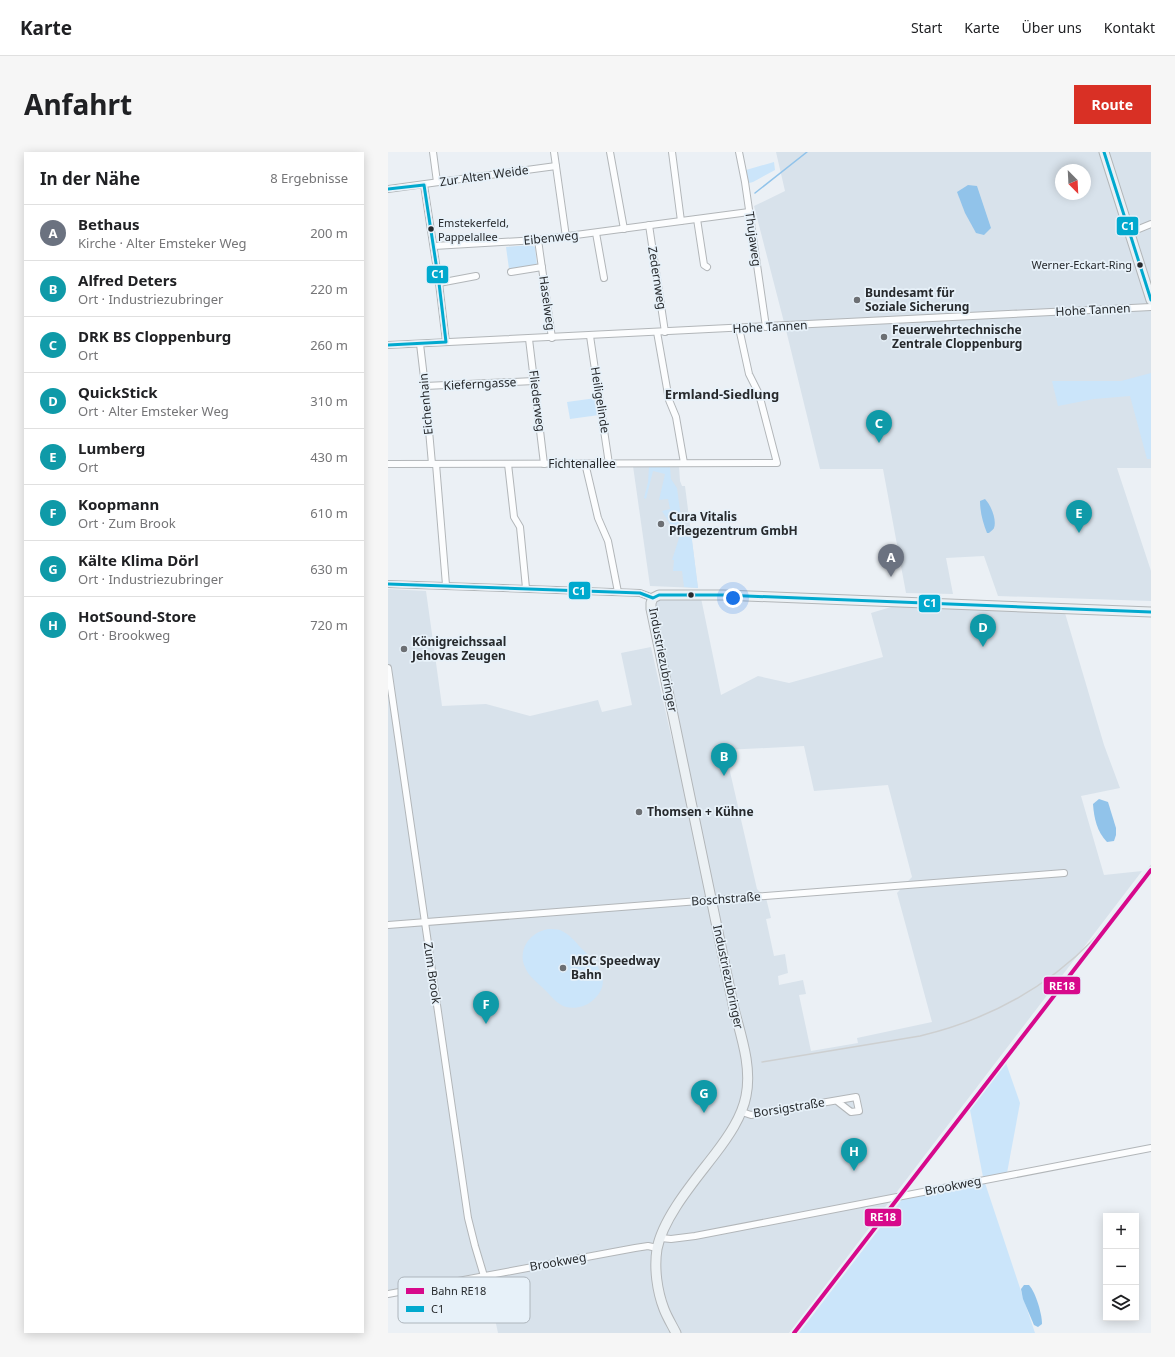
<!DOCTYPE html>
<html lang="de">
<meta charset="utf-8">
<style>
:root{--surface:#fff;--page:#f6f6f6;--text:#202124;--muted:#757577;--line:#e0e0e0;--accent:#d93025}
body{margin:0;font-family:"Noto Sans",sans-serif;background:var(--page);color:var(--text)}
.controls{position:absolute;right:12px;bottom:12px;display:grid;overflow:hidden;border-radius:0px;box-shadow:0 2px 10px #0003}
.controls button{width:36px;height:36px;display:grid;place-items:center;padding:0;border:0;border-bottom:1px solid var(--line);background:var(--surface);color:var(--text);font:20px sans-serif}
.compass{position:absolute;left:667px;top:12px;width:36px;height:36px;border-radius:50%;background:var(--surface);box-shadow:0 2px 10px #0003;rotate:156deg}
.you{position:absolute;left:345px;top:446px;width:14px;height:14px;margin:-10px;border:3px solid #fff;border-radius:50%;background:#1a73e8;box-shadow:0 0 0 6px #1a73e833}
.badge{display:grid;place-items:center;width:26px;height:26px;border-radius:50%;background:var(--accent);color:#fff;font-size:13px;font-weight:700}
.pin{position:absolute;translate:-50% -33px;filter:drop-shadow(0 1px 2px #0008)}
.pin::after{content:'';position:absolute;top:21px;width:14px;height:12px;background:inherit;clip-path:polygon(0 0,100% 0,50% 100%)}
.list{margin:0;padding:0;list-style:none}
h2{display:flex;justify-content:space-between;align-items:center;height:52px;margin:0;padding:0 16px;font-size:17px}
h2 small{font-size:13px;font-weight:400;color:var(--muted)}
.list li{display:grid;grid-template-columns:26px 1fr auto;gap:12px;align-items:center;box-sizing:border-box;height:56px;padding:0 16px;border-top:1px solid var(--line)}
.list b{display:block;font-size:15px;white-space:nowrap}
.list p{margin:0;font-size:13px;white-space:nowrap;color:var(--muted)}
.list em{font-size:13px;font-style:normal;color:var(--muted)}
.icon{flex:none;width:22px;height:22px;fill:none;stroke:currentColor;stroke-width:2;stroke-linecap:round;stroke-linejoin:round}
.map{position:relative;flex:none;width:763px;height:1181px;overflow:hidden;border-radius:0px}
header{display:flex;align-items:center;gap:24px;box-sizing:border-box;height:56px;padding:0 20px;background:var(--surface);border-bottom:1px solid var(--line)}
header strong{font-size:19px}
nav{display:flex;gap:22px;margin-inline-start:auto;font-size:14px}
.intro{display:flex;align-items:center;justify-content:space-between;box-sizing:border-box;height:96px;padding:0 24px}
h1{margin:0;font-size:28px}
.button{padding:10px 18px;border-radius:0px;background:var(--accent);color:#fff;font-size:14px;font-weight:700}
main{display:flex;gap:24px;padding:0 24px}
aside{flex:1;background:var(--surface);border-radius:0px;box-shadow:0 2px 10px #0003}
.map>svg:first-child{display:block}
.built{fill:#d8e2eb;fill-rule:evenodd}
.green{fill:#cbe5fa}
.water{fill:#91c3ea}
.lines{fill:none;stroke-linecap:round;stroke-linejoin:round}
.stream{stroke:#91c3ea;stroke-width:1.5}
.street-casing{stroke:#b2b6b9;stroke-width:8}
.secondary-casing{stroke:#b2b6b9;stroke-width:11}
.street{stroke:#fcfdfe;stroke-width:6}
.secondary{stroke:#ecf1f4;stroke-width:9}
.rail{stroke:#cdcfd0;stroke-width:1.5}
.bus-1-casing{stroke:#e7f1f9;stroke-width:6}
.bus-1{stroke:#00a9ce;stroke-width:3}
.rail-1-casing{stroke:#e7f1f9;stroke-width:7}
.rail-1{stroke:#d7098b;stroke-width:4}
.bus-dot{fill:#272a2d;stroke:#e7f1f9;stroke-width:1.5}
.poi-dot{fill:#6c6f73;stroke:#e7f1f9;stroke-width:1.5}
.labels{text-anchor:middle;stroke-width:3.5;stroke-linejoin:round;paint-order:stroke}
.bus-label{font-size:11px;fill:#272a2d;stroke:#e7f1f9;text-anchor:start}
.street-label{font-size:12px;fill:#272a2d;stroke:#e7f1f9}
.poi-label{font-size:12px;font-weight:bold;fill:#272a2d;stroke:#e7f1f9;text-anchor:start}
.neighbourhood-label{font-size:13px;font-weight:bold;fill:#272a2d;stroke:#e7f1f9}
.key{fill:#e7f1f9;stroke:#adb5bc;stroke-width:1}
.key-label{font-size:11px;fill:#272a2d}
.line-badge{stroke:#e7f1f9;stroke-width:1.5}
.badge-label{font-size:11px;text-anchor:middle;font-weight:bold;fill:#fff}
</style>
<header>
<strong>Karte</strong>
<nav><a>Start</a><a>Karte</a><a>Über uns</a><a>Kontakt</a></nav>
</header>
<div class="intro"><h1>Anfahrt</h1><a class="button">Route</a></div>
<main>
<aside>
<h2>In der Nähe<small>8 Ergebnisse</small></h2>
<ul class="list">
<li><span class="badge" style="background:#6b7280">A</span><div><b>Bethaus</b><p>Kirche · Alter Emsteker Weg</p></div><em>200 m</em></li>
<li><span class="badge" style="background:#0f9aa8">B</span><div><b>Alfred Deters</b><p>Ort · Industriezubringer</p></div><em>220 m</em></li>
<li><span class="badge" style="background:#0f9aa8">C</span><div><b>DRK BS Cloppenburg</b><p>Ort</p></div><em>260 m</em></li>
<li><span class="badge" style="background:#0f9aa8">D</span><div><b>QuickStick</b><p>Ort · Alter Emsteker Weg</p></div><em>310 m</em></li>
<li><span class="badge" style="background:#0f9aa8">E</span><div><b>Lumberg</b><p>Ort</p></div><em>430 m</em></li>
<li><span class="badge" style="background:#0f9aa8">F</span><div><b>Koopmann</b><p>Ort · Zum Brook</p></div><em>610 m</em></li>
<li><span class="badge" style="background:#0f9aa8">G</span><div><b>Kälte Klima Dörl</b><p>Ort · Industriezubringer</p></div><em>630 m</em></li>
<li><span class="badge" style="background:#0f9aa8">H</span><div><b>HotSound-Store</b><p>Ort · Brookweg</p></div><em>720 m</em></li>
</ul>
</aside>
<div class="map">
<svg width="763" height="1181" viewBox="0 0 763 1181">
<rect width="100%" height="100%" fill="#ebf0f5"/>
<g class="built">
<path d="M 388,0 L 763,0 L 763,316 L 729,316 L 763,419 L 763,449 L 610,444 L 596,404 L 558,406 L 565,442 L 518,441 L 495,317 L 432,317 L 398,178 L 366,54 L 397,39 ZM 673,18 L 697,18 L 697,42 L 673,42 Z"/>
<polygon points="245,314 291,314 292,329 294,334 297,334 310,436 262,434"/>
<path d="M 0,437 L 38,439 L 54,554 L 98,552 L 142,564 L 210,548 L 214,560 L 244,553 L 233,501 L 263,495 L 284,588 L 293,587 L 266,456 L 268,449 L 274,445 L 313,446 L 333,543 L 370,524 L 401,531 L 495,505 L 483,461 L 513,452 L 677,461 L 716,593 L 732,636 L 693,644 L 716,723 L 754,719 L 401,1181 L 110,1181 L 97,1120 L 0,1139 ZM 416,594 L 426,639 L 500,633 L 524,725 L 509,741 L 544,870 L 469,886 L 470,891 L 423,899 L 411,843 L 418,842 L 415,828 L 391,833 L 390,824 L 400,821 L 397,802 L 386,804 L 378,767 L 383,766 L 378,746 L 369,737 L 337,598 Z"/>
</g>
<g class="green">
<polygon points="386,10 387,18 365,30 361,31 358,18"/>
<polygon points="143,93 147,95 149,114 121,117 118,95"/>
<polygon points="763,221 763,307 759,307 742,244 706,247 670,254 664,229 733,229"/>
<polygon points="208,246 211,263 182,267 179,250"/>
<polygon points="261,315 282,315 283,327 289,336 295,380 303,380 310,436 296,435 294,419 285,419 286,408 284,408 292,383 287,380 274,359 282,357 280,347 271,348 277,322 265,319 258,347 256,346 260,330"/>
<path d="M 160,777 C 164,777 169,777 172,778 C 181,782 187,789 193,796 C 209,811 227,830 204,849 C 197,855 187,857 178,855 C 169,852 163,844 157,838 C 150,831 140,824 137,815 C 131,802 137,788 149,781 C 152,779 156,778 160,777 Z"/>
<polygon points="618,911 632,951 619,1021 595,1025 582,958"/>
<polygon points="597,1031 647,1181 411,1181 515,1046"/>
</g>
<g class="water">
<polygon points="580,33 589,34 603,76 596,83 588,81 577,61 569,40"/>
<path d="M 597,347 C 603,353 609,368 606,376 C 606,377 602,380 601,381 L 599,381 C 595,371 592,360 592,349 Z"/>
<path d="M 711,647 L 720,650 L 728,676 L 728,683 L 726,689 L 719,690 C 709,680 706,666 705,652 Z"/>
<path d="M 636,1133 L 641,1133 C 648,1141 654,1162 654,1172 L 650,1175 L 646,1173 L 635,1147 L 633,1137 Z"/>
</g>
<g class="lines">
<polyline class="stream" points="367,41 419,0"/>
<g class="street-casing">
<g id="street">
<polyline points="45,0 49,30"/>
<polyline points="166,0 178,85"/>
<polyline points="222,0 236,77"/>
<polyline points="284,0 293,69"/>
<polyline points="351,0 357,30 378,175"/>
<polyline points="36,33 51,131 58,190"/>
<polyline points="0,37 168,14"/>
<polyline points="309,67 316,113 319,115"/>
<polyline points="261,73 277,180"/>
<polyline points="208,81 216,126"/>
<polyline points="741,81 763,72"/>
<polyline points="150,88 164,186"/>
<polyline points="46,94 150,88 361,60"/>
<polyline points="123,120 154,115"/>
<polyline points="51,131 88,124"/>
<polyline points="269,180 281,248 288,265 296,311"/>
<polyline points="202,184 221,312"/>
<polyline points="141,187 156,312"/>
<polyline points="32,192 37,234 44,312"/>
<polyline points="0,193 763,155"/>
<polyline points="37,234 146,229"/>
<polyline points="197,311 210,366 220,389 230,440"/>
<polyline points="0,312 389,311 371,242 361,222 351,176"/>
<polyline points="48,312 58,433"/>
<polyline points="120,312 126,365 132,375 138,436"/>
<polyline points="0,432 252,441 265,446"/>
<polyline points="0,516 80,1066 87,1094 96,1124"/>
<polyline points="0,773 676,721"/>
<polyline points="354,960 363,963 468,945 471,959 463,960 449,949"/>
<polyline points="273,1086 283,1087 307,1084 763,996"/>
<polyline points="0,1142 247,1096 260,1094 269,1096"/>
</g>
</g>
<g class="secondary-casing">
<g id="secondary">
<polyline points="716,0 763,148"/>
<path d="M 288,1181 C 284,1173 279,1165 276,1157 C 269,1139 266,1116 269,1097 C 275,1065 308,1027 327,1002 C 340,985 354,965 358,944 C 364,915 353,884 346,857 L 263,457 L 263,451 L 265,446 L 271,443 L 335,443 L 763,460"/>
</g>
</g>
<use href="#street" class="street"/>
<use href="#secondary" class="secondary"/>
<path class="rail" d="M 374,910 L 532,884 C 599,868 657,837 705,788 C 726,765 744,738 763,714"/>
<g class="bus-1-casing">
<g id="bus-1">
<polyline points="716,0 763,148"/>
<polyline points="0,37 36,33 51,131 58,190 0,193"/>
<polyline points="0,432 252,441 265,446 271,443 335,443 763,460"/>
</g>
</g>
<use href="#bus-1" class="bus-1"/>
<g class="rail-1-casing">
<polyline id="rail-1" points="406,1181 763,718"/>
</g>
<use href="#rail-1" class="rail-1"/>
</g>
<g class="bus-dot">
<circle cx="43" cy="77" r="3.5"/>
<circle cx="752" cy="113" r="3.5"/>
<circle cx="303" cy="443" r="3.5"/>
</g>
<g class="poi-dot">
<circle cx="469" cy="148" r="4"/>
<circle cx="496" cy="185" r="4"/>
<circle cx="273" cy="372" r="4"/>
<circle cx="16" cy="497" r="4"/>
<circle cx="251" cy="660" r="4"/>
<circle cx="175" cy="816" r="4"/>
</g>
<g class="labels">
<g class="bus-label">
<text x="50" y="75">Emstekerfeld,<tspan x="50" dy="14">Pappelallee</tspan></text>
<text x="744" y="117" text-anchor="end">Werner-Eckart-Ring</text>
</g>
<g class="street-label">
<text transform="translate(96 24) rotate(-8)" y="4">Zur Alten Weide</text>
<text transform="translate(163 86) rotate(-6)" y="4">Eibenweg</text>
<text transform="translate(365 87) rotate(82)" y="4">Thujaweg</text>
<text transform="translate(269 126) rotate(81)" y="4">Zedernweg</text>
<text transform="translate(159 151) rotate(82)" y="4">Haselweg</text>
<text transform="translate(705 158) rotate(-3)" y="4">Hohe Tannen</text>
<text transform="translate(382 175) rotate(-3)" y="4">Hohe Tannen</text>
<text transform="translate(92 232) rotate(-3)" y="4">Kieferngasse</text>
<text transform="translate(212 248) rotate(81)" y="4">Heiligelinde</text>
<text transform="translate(149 249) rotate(83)" y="4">Fliederweg</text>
<text transform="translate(38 252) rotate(-95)" y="4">Eichenhain</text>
<text x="194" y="316">Fichtenallee</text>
<text transform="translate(275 508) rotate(79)" y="4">Industriezubringer</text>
<text transform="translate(338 747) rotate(-4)" y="4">Boschstraße</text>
<text transform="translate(44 821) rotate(82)" y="4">Zum Brook</text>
<text transform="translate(340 825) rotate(78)" y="4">Industriezubringer</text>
<text transform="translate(401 956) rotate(-9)" y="4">Borsigstraße</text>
<text transform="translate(565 1034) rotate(-11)" y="4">Brookweg</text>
<text transform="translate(170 1110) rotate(-10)" y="4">Brookweg</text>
</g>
<g class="poi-label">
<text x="477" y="145">Bundesamt für<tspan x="477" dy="14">Soziale Sicherung</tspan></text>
<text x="504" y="182">Feuerwehrtechnische<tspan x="504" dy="14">Zentrale Cloppenburg</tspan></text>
<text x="281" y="369">Cura Vitalis<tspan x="281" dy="14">Pflegezentrum GmbH</tspan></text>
<text x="24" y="494">Königreichssaal<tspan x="24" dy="14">Jehovas Zeugen</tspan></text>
<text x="259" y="664">Thomsen + Kühne</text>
<text x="183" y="813">MSC Speedway<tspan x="183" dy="14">Bahn</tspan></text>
</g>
<g class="neighbourhood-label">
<text x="334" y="247">Ermland-Siedlung</text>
</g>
</g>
<rect x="10" y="1125" width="132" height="46" rx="6" class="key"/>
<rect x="18" y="1136" width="18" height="6" fill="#d7098b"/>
<rect x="18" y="1154" width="18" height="6" fill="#00a9ce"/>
<g class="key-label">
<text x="43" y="1143">Bahn RE18</text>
<text x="43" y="1161">C1</text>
</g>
<g class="line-badge">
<rect x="728" y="64" width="23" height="20" rx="4" fill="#00a9ce"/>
<rect x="38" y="113" width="23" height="19" rx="4" fill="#00a9ce"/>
<rect x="180" y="429" width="23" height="19" rx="4" fill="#00a9ce"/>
<rect x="530" y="442" width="23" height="19" rx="4" fill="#00a9ce"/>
<rect x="655" y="824" width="38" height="19" rx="4" fill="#d7098b"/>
<rect x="476" y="1056" width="38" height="19" rx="4" fill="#d7098b"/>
</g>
<g class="badge-label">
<text x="740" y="78">C1</text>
<text x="50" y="126">C1</text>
<text x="191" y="443">C1</text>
<text x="542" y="455">C1</text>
<text x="674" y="838">RE18</text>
<text x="495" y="1069">RE18</text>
</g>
</svg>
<div class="controls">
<button>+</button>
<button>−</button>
<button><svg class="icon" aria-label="layers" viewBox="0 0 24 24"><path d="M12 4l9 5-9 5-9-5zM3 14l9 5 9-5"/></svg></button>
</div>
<svg class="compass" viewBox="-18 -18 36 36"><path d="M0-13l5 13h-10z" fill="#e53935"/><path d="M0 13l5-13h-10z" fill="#757577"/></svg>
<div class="you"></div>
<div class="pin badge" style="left:503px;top:425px;background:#6b7280">A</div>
<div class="pin badge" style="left:336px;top:624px;background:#0f9aa8">B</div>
<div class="pin badge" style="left:491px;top:291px;background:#0f9aa8">C</div>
<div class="pin badge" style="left:595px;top:495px;background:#0f9aa8">D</div>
<div class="pin badge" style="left:691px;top:381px;background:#0f9aa8">E</div>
<div class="pin badge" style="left:98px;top:872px;background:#0f9aa8">F</div>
<div class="pin badge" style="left:316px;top:961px;background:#0f9aa8">G</div>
<div class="pin badge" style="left:466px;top:1019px;background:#0f9aa8">H</div>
</div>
</main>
